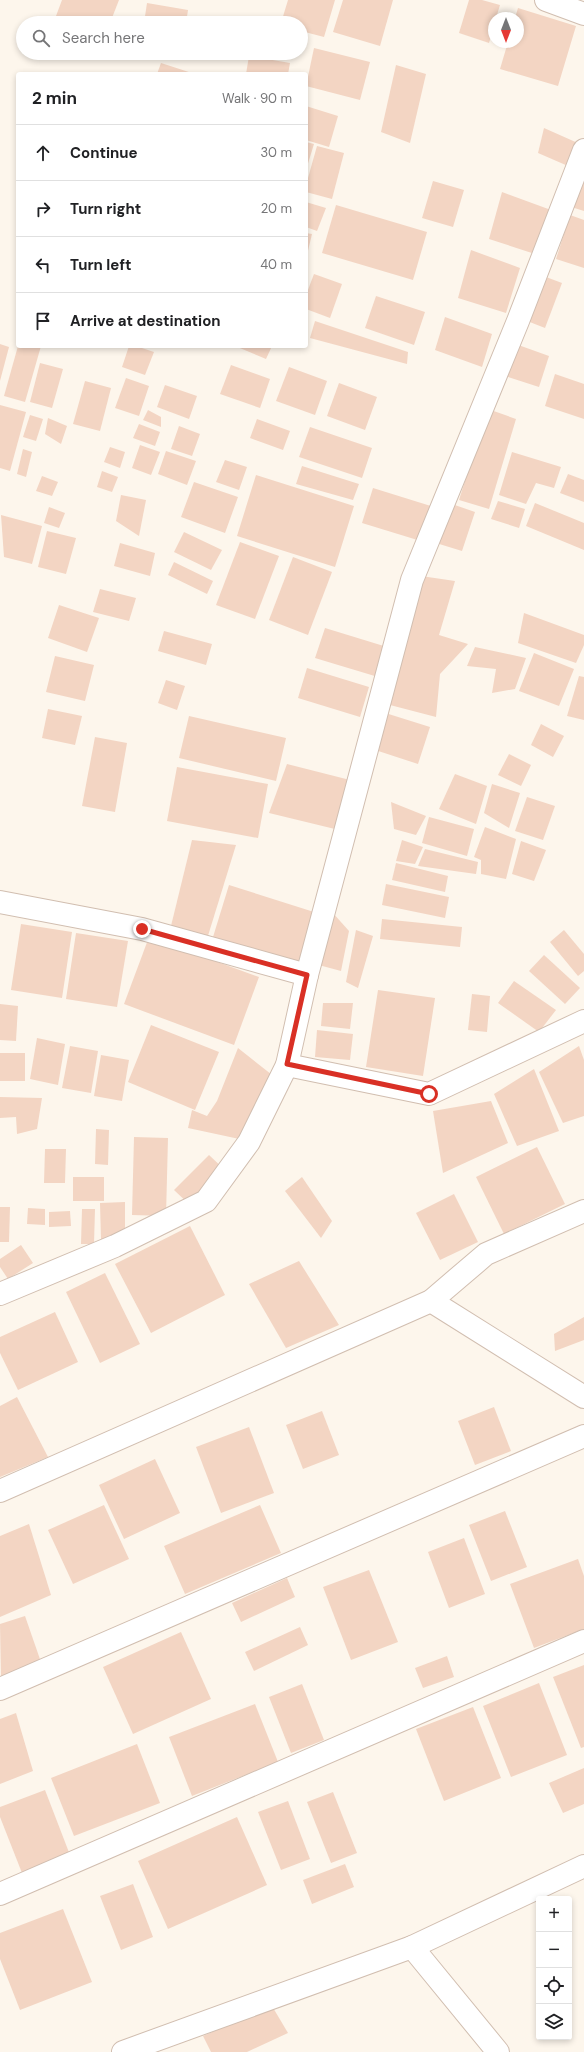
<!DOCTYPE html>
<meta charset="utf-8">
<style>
:root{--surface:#fff;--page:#f6f6f6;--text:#202124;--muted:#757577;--line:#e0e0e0}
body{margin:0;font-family:"DM Sans",sans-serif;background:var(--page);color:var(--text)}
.controls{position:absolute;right:12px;bottom:12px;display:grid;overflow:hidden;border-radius:4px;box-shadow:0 2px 6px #0003}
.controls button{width:36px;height:36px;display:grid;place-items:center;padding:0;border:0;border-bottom:1px solid var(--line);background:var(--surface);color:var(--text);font:20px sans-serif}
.compass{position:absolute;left:488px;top:12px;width:36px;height:36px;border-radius:50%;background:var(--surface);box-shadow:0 2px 6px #0003;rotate:180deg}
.stop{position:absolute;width:12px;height:12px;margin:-9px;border:3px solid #d93025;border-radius:50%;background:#fff}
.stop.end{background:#d93025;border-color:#fff;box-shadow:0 1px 4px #0008}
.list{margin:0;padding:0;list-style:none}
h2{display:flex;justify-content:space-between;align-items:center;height:52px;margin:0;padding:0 16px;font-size:17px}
h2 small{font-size:13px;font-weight:400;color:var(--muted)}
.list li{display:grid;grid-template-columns:26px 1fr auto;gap:12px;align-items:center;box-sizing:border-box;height:56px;padding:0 16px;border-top:1px solid var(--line)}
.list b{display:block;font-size:15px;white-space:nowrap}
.list em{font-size:13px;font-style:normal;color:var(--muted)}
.icon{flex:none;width:22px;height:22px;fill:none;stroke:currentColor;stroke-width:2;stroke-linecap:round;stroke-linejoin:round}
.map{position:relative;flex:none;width:584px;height:2052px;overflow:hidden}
.search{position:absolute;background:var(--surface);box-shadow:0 2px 6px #0003;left:16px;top:16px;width:292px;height:44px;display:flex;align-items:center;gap:10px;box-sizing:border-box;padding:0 14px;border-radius:22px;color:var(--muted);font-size:15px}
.panel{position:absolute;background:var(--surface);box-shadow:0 2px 6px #0003;left:16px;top:72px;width:292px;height:276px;border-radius:4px}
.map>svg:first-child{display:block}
.building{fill:#f3d5c3}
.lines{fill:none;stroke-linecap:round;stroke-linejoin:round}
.minor-casing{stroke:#d1beb0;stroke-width:24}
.minor{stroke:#fff;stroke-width:22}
.route{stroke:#d93025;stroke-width:5}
</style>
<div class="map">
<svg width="584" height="2052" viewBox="0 0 584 2052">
<rect width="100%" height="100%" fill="#fdf6ec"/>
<g class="building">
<polygon points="62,0 119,0 110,23 74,23 56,16"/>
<polygon points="288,0 335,0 324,37 301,31 301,23 281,23"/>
<polygon points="343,0 393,0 380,46 333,32"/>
<polygon points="469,0 482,0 500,5 496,18 494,18 494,26 489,43 459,33"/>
<polygon points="147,3 188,10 186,23 144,23"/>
<polygon points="518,8 576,26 558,86 500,69 508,42 518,42 518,18 515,18"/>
<polygon points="314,48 370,62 360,100 306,86"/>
<polygon points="249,56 290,63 288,74 246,74"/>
<polygon points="161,63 195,74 157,74"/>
<polygon points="396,65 426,74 410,143 381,132"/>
<polygon points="306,106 338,116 329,147 306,140"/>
<polygon points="544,128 580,144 568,166 538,153"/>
<polygon points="306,142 314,144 306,170"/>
<polygon points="317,146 344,153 332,199 306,192 306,185"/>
<polygon points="584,177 584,211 568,206"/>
<polygon points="433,181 464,190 453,227 422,218"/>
<polygon points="502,192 551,210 538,255 489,239"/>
<polygon points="306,202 326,208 317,231 306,227"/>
<polygon points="336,205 427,232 413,280 322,253"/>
<polygon points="570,215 584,220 584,268 556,259"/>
<polygon points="306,233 312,234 307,255 306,255"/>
<polygon points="471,250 520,268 506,313 458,298"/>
<polygon points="314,274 342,284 330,318 306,309 306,295"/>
<polygon points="538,274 562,283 545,328 522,319"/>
<polygon points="376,296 425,312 414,345 365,328"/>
<polygon points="445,317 492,334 482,367 435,350"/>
<polygon points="315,321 408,352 407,364 310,338"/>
<polygon points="510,342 549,356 539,387 499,374"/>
<polygon points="0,344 9,347 0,381"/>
<polygon points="18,346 41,346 25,402 4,396"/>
<polygon points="129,346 136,346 154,352 145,375 122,367"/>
<polygon points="235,346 272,346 266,359"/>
<polygon points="40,363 63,369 52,408 30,402"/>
<polygon points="231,365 270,379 260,408 220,394"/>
<polygon points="289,367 327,381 315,415 276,401"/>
<polygon points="555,374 584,384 584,419 545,406"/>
<polygon points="126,378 149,386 139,416 115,408"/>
<polygon points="85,381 111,388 100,431 73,424"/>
<polygon points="339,383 377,397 365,430 327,416"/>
<polygon points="165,385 197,396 189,419 157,407"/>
<polygon points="0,405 26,412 10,471 0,468"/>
<polygon points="488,409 516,419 489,509 459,500"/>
<polygon points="148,410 161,417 161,427 143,420"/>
<polygon points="30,415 43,419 36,441 23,437"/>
<polygon points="48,418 67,426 61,444 45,434"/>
<polygon points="257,419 290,431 283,450 250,438"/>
<polygon points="139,424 160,432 155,446 133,438"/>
<polygon points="179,426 200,434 192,456 171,449"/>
<polygon points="310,427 372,448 362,478 299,457"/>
<polygon points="140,445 160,452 151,475 132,468"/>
<polygon points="110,447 125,452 120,468 104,462"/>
<polygon points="23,449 32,452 26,477 17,474"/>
<polygon points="166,451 196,461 187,485 158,474"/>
<polygon points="512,452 561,467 554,488 536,483 526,504 499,495"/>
<polygon points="225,460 247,467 239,490 216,482"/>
<polygon points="302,466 359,484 353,500 296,484"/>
<polygon points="102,471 118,477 112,492 97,487"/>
<polygon points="568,474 584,480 584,502 560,493"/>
<polygon points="256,475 354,506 335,567 237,536"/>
<polygon points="42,476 58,482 52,496 36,491"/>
<polygon points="194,482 238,497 225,533 181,517"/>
<polygon points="373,488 434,507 424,542 362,523"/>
<polygon points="121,495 146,500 139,536 116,521"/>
<polygon points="498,501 525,509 519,528 491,519"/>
<polygon points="449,503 475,512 462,551 436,543"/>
<polygon points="535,503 584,523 584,550 526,526"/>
<polygon points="49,507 65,513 59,528 44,523"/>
<polygon points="1,515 42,526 32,564 4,557"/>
<polygon points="47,531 76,538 66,574 38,567"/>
<polygon points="184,532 222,550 211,570 174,552"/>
<polygon points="240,542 279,556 255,619 216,605"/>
<polygon points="120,543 155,553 150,576 114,566"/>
<polygon points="293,557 332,572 308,635 269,620"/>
<polygon points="174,562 213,581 207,594 168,575"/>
<polygon points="421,576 455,581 439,635 468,644 440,674 436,717 390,705"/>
<polygon points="100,589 136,598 129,621 93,612"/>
<polygon points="59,605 99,618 87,652 48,638"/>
<polygon points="524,613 584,635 584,645 576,663 518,643"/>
<polygon points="325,628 387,647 378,677 315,658"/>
<polygon points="164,631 212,644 206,665 158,651"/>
<polygon points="475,647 526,658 515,689 492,693 496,669 467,666"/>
<polygon points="534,653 574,669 559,706 519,691"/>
<polygon points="55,656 94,665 85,701 46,692"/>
<polygon points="307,668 369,687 360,717 298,698"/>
<polygon points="579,676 584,677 584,720 567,716"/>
<polygon points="166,680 185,686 177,710 158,703"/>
<polygon points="48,709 82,716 75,745 42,738"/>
<polygon points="379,711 430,727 418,764 366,747"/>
<polygon points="189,716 286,738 276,781 179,758"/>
<polygon points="541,724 564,736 553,757 531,745"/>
<polygon points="95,737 127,743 115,812 82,806"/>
<polygon points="509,754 531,765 521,786 498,775"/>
<polygon points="287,764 350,780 339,830 269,813"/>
<polygon points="177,767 268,784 258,838 167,821"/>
<polygon points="455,774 487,786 476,824 439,809"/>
<polygon points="492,784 520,793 509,828 484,813"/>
<polygon points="527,797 555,806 543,840 515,831"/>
<polygon points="391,802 426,816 416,835 394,829"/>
<polygon points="429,817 474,829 467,856 422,843"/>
<polygon points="485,827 516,839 506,879 481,874 481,860 474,857"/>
<polygon points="192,840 236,845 207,939 170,930"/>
<polygon points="402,840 423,847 415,864 396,861"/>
<polygon points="521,841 546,850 534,881 512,874"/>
<polygon points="425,849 478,862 476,874 418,866"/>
<polygon points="396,863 448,876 445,892 392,880"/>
<polygon points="386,884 449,897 445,918 382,905"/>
<polygon points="229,885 314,912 298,964 213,937"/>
<polygon points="332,912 349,931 341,971 315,964"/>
<polygon points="382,919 462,927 460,947 380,939"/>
<polygon points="21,924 72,932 62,998 11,990"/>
<polygon points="356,930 373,936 358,988 346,982"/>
<polygon points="564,930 584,954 584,971 578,976 550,942"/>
<polygon points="76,933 128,941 117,1007 66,999"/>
<polygon points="149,937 259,977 234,1045 124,1004"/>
<polygon points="544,955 580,988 565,1004 529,971"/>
<polygon points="514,981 556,1010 539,1032 498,1003"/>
<polygon points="378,990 435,998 423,1076 366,1067"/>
<polygon points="472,994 490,996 487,1032 468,1030"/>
<polygon points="323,1003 353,1003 350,1029 321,1026"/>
<polygon points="0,1004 18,1006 16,1041 0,1040"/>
<polygon points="151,1025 219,1052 195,1110 128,1082"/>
<polygon points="317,1030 353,1034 350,1060 315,1057"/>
<polygon points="37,1038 65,1044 58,1085 30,1079"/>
<polygon points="70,1046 98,1051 91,1093 62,1088"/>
<polygon points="579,1046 584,1060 584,1116 563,1123 539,1072"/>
<polygon points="238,1048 276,1078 244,1140 188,1128 192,1110 207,1116 217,1101"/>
<rect x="0" y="1053" width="25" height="28"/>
<polygon points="101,1055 129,1060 122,1101 94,1096"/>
<polygon points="534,1069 559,1131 517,1146 494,1094"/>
<polygon points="0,1097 42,1098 37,1129 17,1134 16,1117 0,1118"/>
<polygon points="491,1101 508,1143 443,1173 433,1111"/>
<polygon points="96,1129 109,1130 108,1165 95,1164"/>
<polygon points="134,1137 168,1138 166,1216 132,1215"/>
<polygon points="537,1147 565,1204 504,1234 476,1177"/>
<polygon points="45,1149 66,1149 65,1183 44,1183"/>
<polygon points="209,1155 226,1171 191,1206 174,1190"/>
<rect x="73" y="1177" width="31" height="24"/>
<polygon points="302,1177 332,1221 321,1238 285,1191"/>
<polygon points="454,1194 478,1242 440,1260 416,1213"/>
<polygon points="125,1202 125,1240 101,1240 100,1203"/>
<polygon points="0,1207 10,1207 9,1242 0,1242"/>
<polygon points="28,1208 45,1209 45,1225 27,1224"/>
<polygon points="82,1209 95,1209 94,1244 81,1244"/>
<polygon points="70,1211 71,1226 49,1227 49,1212"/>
<polygon points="190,1226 225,1295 151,1333 115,1264"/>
<polygon points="21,1245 33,1263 8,1279 0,1267 0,1259"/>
<polygon points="299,1261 339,1325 286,1348 249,1284"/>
<polygon points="105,1273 140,1344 100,1363 66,1292"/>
<polygon points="55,1312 78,1362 18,1390 0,1353 0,1337"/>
<polygon points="584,1317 584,1340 555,1351 554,1334"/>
<polygon points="17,1397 48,1457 0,1477 0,1406"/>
<polygon points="494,1407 511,1451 475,1465 458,1421"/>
<polygon points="322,1411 339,1455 303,1469 286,1425"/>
<polygon points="249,1427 274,1493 221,1513 196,1447"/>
<polygon points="155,1459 180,1513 124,1539 99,1485"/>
<polygon points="104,1505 129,1559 73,1584 48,1530"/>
<polygon points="260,1505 281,1553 185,1594 164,1546"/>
<polygon points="505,1511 527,1567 491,1581 469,1525"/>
<polygon points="29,1524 51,1595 0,1617 0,1536"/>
<polygon points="464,1538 485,1594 449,1608 428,1552"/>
<polygon points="578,1559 584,1576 584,1629 534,1648 510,1584"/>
<polygon points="369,1570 398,1642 351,1660 323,1587"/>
<polygon points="287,1578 295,1597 241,1622 232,1603"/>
<polygon points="25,1616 42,1665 1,1678 0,1624"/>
<polygon points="300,1627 308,1645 254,1671 245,1652"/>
<polygon points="181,1632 211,1699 133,1734 103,1667"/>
<polygon points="447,1656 454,1677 423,1688 415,1668"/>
<polygon points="584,1665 584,1747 581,1748 553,1677"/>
<polygon points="539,1683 567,1755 511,1777 483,1706"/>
<polygon points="302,1684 324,1740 291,1753 269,1697"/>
<polygon points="255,1704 278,1762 192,1796 169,1737"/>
<polygon points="473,1707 501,1778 444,1801 416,1729"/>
<polygon points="16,1713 33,1771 0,1784 0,1719"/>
<polygon points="137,1744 160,1803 74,1836 51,1778"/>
<polygon points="584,1768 584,1804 563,1813 549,1783"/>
<polygon points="45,1790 70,1855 22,1873 0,1817 0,1807"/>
<polygon points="333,1792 357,1853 331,1863 307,1802"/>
<polygon points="288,1801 310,1859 281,1870 258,1812"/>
<polygon points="237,1817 267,1885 168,1929 138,1861"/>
<polygon points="345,1864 354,1887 312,1904 303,1880"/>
<polygon points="133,1884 153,1937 121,1950 100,1896"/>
<polygon points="63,1909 92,1982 20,2010 0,1959 0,1933"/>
<polygon points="272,2006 288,2033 247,2052 211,2052 203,2036"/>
</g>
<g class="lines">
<g class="minor-casing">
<g id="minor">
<polyline points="546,0 584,14"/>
<polyline points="0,902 142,929 307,975"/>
<polyline points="287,1065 429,1094 584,1021"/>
<polyline points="0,1294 115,1246 206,1201 249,1142 287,1065 307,975 412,580 518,321 584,150"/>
<polyline points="431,1301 584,1397"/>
<polyline points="0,1491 431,1301 486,1254 584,1211"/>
<polyline points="0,1689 584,1436"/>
<polyline points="0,1894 584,1641"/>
<polyline points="412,1947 584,1866"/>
<polyline points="123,2052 412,1947 498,2052"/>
</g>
</g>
<use href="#minor" class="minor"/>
</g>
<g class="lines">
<polyline class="route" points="142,929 307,975 287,1064 429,1094"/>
</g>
</svg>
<div class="controls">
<button>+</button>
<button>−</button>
<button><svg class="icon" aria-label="locate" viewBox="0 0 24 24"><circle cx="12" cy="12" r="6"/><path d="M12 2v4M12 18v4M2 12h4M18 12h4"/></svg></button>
<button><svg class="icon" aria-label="layers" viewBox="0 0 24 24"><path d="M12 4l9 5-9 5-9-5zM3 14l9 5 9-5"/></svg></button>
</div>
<svg class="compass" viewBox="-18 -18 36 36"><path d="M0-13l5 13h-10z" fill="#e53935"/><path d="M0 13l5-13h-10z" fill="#757577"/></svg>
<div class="stop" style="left:429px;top:1094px"></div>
<div class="stop end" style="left:142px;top:929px"></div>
<div class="search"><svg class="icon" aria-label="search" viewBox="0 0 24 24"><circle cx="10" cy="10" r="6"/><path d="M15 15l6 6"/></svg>Search here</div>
<section class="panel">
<h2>2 min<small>Walk · 90 m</small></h2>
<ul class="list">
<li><svg class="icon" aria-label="ahead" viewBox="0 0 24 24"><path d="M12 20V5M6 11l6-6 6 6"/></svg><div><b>Continue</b></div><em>30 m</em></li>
<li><svg class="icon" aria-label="right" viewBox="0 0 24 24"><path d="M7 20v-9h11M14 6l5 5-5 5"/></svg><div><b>Turn right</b></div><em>20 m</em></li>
<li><svg class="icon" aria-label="left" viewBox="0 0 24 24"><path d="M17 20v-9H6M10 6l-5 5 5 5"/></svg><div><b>Turn left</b></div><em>40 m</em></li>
<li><svg class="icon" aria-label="arrive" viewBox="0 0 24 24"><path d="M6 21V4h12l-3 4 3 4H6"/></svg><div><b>Arrive at destination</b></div></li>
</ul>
</section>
</div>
